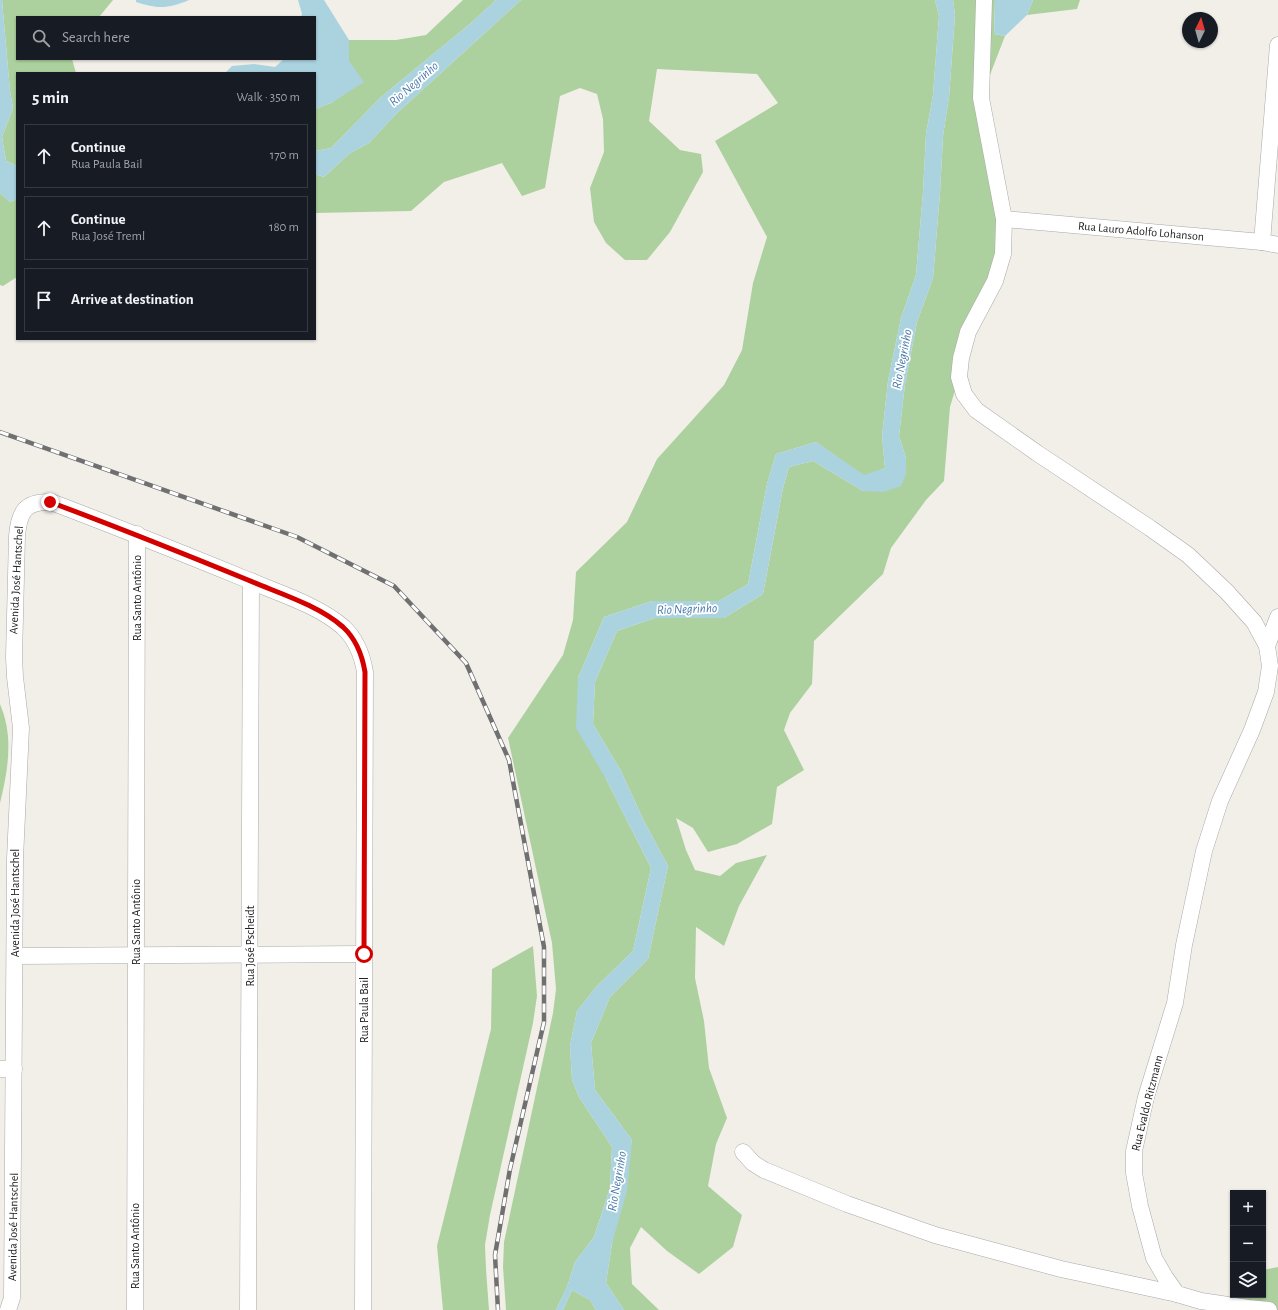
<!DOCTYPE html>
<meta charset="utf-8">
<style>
:root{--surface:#171b24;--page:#20242c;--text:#f1f3f6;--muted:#9ea1a6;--line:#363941}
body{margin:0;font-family:"Alegreya Sans",sans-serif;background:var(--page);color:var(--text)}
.controls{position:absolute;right:12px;bottom:12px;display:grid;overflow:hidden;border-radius:0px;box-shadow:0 1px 3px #0004}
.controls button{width:36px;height:36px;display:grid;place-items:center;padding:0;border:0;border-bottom:1px solid var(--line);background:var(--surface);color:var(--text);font:20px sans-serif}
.compass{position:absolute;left:1182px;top:12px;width:36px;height:36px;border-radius:50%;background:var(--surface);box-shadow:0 1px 3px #0004;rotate:5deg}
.stop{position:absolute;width:12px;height:12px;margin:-9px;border:3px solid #d40000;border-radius:50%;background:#fff}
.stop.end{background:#d40000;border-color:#fff;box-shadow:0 1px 4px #0008}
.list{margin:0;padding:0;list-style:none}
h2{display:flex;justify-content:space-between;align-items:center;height:52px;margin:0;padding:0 16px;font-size:17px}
h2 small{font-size:13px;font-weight:400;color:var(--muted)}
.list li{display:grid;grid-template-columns:26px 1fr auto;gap:12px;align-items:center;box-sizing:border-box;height:64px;margin:0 8px 8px;padding:0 8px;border:1px solid var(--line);border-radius:0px}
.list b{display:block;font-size:15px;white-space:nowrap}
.list p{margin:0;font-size:13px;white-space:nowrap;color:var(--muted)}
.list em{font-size:13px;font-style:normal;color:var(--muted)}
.icon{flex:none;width:22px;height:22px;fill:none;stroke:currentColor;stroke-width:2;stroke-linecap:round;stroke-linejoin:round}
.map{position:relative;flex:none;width:1278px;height:1310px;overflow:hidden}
.search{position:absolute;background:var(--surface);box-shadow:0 1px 3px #0004;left:16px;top:16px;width:300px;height:44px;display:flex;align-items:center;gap:10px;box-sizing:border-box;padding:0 14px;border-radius:0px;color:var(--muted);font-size:15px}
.panel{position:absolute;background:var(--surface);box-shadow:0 1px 3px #0004;left:16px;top:72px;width:300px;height:268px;border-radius:0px}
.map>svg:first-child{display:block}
.forest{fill:#add19e}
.water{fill:#aad3df}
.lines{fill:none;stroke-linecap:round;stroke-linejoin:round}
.minor-casing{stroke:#a9a9a9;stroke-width:17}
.minor{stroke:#fff;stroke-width:16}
.rail-casing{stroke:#707070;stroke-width:4.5}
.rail{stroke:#fff;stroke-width:3;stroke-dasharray:9;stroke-linecap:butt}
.route{stroke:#d40000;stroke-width:5}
.labels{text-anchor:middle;stroke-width:3.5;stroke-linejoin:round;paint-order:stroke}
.street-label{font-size:12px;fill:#222;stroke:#fff}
.water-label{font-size:13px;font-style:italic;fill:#4a7aab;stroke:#fff}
</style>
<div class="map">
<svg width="1278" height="1310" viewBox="0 0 1278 1310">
<rect width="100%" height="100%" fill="#f2efe9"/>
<g class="forest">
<polygon points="2,0 113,0 99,17 17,17 17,59 72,59 76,73 17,73 17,166 6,161 2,137 13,108 10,91"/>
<polygon points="463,0 496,0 471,23 381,97 331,148 315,151 315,109 333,102 349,61 349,40 396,40 426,35"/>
<polygon points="521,0 935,0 939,16 933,95 926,134 923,192 916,275 901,318 888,381 882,436 885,468 864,476 816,442 776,454 767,484 748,584 719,601 652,601 604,617 578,678 606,779 651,868 633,951 596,987 577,1011 570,1046 572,1080 579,1097 612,1147 610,1188 594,1237 575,1262 567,1287 556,1310 506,1310 503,1267 504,1242 553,1013 556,989 552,943 508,738 563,655 573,620 576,572 627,522 657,459 724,385 742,350 753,283 767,237 715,141 778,103 757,74 657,69 649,121 680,150 701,154 703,172 670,232 647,260 625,260 606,243 594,222 590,188 604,152 603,119 597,94 580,88 560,96 545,188 522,196 502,163 444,182 411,211 315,213 315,174 324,177 350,153 369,143 396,114"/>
<polygon points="953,0 995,0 994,34 1005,36 981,98 1003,254 959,377 950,407 944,481 926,500 891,548 883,574 814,641 812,684 790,713 784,730 804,770 777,787 772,824 737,844 708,852 693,828 676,818 686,850 695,870 720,876 736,863 767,855 739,906 724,946 696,927 695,978 704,1021 709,1068 727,1118 716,1144 708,1186 742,1215 733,1247 699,1274 667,1251 641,1227 630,1248 632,1284 659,1310 624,1310 606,1283 612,1243 632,1140 595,1090 591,1043 610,997 648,959 668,866 643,819 621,771 593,724 595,682 617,631 655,618 724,618 763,594 783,488 789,467 813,461 863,491 906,458 899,436 905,384 917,322 933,278 940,193 943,136 949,97 955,15"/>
<polygon points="1033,0 1080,0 1077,9 1027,15"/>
<polygon points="0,193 10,202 17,199 17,277 3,286 0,285"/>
<path d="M 0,704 C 14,737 8,770 0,803 Z"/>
<polygon points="533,946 537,996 533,1023 490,1215 485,1245 486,1269 489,1310 443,1310 437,1246 491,1029 492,969"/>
<polygon points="1278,1267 1278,1310 1248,1308 1235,1295 1263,1295 1263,1270"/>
<polygon points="572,1290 590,1300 596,1310 563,1310"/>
</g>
<g class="water">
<polygon points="0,0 2,0 10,91 13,108 2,137 6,161 17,166 17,199 10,202 0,193"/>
<path d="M 136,0 L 189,0 C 168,9 158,9 136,2 Z"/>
<polygon points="298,0 324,0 349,40 349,61 364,82 333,102 315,109 315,73 225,73 232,66 254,64 275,67 284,59 315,59 315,17 301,17 302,14"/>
<polygon points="496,0 521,0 396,114 369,143 350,153 324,177 315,174 315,151 331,148 381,97 471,23"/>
<polygon points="935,0 953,0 955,15 949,97 943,136 940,193 933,278 917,322 905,384 899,436 906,458 906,474 901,486 883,492 863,491 813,461 789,467 783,488 763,594 724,618 655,618 617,631 595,682 593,724 621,771 643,819 668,866 648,959 610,997 591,1043 595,1090 632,1140 627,1191 612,1243 606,1283 624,1310 596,1310 590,1300 572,1290 563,1310 556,1310 567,1287 575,1262 594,1237 610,1188 612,1147 579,1097 572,1080 570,1046 577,1011 596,987 633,951 651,868 606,779 576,728 578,678 604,617 652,601 719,601 748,584 767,484 776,454 816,442 864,475 885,468 882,436 888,381 901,318 916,275 923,192 926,134 933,95 939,16"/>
<polygon points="995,0 1033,0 1027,15 1005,36 994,34"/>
</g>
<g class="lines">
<g class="minor-casing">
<g id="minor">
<polyline points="984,0 981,98 1004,219 1003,254 995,281 968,332 961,358 959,377 964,394 976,410 1037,453 1150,528 1188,555 1227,592 1254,622 1267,646 1270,666 1266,692 1252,730 1220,801 1204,851 1184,945 1175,1003 1146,1097 1134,1151 1134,1173 1140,1206 1154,1258 1165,1277 1177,1294 1201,1301 1248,1308 1269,1310"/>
<polyline points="1004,219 1262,242 1278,245"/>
<polyline points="1262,242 1278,45"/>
<polyline points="1267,646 1278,617"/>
<polyline points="15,956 364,954"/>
<polyline points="0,1069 14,1069"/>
<polyline points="743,1152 753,1163 764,1170 847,1204 935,1235 1061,1269 1177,1294"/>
<path d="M 8,1310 L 12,1298 L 15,859 L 21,728 L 15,677 L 14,657 L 17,536 C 19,512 25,501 51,502 C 117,527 182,553 248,580 C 278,593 318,605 343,627 C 356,639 362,654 365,672 L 363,1310"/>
<polyline points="135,1310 137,534"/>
<polyline points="248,1310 251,581"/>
</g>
</g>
<use href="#minor" class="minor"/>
<g class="rail-casing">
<polyline id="rail" points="0,432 297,537 394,586 466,663 509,760 544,947 544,1022 510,1169 495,1255 498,1310"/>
</g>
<use href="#rail" class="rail"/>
</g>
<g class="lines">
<path class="route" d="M 50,502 C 117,527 182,553 248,580 C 278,593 318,605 343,627 C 356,639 362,654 365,672 L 364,954"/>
</g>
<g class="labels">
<g class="street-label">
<text transform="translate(1141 231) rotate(5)" y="4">Rua Lauro Adolfo Lohanson</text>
<text transform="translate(16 580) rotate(-87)" y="4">Avenida José Hantschel</text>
<text transform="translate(137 598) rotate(-90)" y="4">Rua Santo Antônio</text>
<text transform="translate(15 903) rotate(-90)" y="4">Avenida José Hantschel</text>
<text transform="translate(136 922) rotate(-90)" y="4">Rua Santo Antônio</text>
<text transform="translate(250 946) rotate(-90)" y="4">Rua José Pscheidt</text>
<text transform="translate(364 1010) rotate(-90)" y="4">Rua Paula Bail</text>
<text transform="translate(1147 1103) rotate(-76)" y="4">Rua Evaldo Ritzmann</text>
<text transform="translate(13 1227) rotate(-89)" y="4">Avenida José Hantschel</text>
<text transform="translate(135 1246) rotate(-90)" y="4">Rua Santo Antônio</text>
</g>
<g class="water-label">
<text transform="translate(413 83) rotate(-41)" y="5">Rio Negrinho</text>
<text transform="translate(901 359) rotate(-79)" y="5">Rio Negrinho</text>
<text transform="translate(687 608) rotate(-2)" y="5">Rio Negrinho</text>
<text transform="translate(616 1181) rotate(-80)" y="5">Rio Negrinho</text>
</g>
</g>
</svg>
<div class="controls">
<button>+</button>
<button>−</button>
<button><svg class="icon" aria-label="layers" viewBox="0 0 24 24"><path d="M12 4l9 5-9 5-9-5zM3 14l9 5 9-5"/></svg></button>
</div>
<svg class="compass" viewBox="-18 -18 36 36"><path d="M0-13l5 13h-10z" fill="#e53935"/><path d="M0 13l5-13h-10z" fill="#9ea1a6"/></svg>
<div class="stop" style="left:364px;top:954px"></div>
<div class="stop end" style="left:50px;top:502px"></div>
<div class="search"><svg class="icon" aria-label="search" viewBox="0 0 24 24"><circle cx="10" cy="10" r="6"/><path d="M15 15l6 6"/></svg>Search here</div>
<section class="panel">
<h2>5 min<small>Walk · 350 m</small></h2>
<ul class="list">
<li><svg class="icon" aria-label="ahead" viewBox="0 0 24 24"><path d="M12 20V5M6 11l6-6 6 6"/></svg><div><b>Continue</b><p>Rua Paula Bail</p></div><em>170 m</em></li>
<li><svg class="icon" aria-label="ahead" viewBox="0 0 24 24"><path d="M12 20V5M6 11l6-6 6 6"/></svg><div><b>Continue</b><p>Rua José Treml</p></div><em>180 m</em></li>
<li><svg class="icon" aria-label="arrive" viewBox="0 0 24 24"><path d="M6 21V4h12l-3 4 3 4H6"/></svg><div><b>Arrive at destination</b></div></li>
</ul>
</section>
</div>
